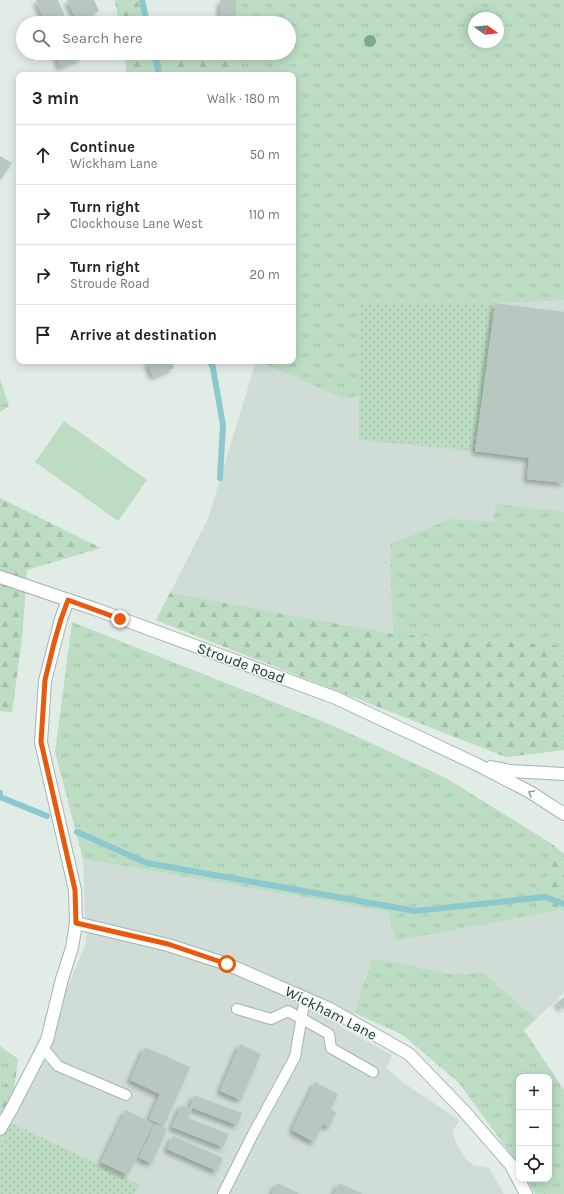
<!DOCTYPE html>
<meta charset="utf-8">
<style>
:root{--surface:#fff;--page:#f2f2f2;--text:#222;--muted:#767676;--line:#e0e0e0}
body{margin:0;font-family:Karla,sans-serif;background:var(--page);color:var(--text)}
.controls{position:absolute;right:12px;bottom:12px;display:grid;overflow:hidden;border-radius:8px;box-shadow:0 2px 10px #0003}
.controls button{width:36px;height:36px;display:grid;place-items:center;padding:0;border:0;border-bottom:1px solid var(--line);background:var(--surface);color:var(--text);font:20px sans-serif}
.compass{position:absolute;left:468px;top:12px;width:36px;height:36px;border-radius:50%;background:var(--surface);box-shadow:0 2px 10px #0003;rotate:104deg}
.stop{position:absolute;width:12px;height:12px;margin:-9px;border:3px solid #ea580c;border-radius:50%;background:#fff}
.stop.end{background:#ea580c;border-color:#fff;box-shadow:0 1px 4px #0008}
.list{margin:0;padding:0;list-style:none}
h2{display:flex;justify-content:space-between;align-items:center;height:52px;margin:0;padding:0 16px;font-size:17px}
h2 small{font-size:13px;font-weight:400;color:var(--muted)}
.list li{display:grid;grid-template-columns:26px 1fr auto;gap:12px;align-items:center;box-sizing:border-box;height:60px;padding:0 16px;border-top:1px solid var(--line)}
.list b{display:block;font-size:15px;white-space:nowrap}
.list p{margin:0;font-size:13px;white-space:nowrap;color:var(--muted)}
.list em{font-size:13px;font-style:normal;color:var(--muted)}
.icon{flex:none;width:22px;height:22px;fill:none;stroke:currentColor;stroke-width:2;stroke-linecap:round;stroke-linejoin:round}
.map{position:relative;flex:none;width:564px;height:1194px;overflow:hidden}
.search{position:absolute;background:var(--surface);box-shadow:0 2px 10px #0003;left:16px;top:16px;width:280px;height:44px;display:flex;align-items:center;gap:10px;box-sizing:border-box;padding:0 14px;border-radius:22px;color:var(--muted);font-size:15px}
.panel{position:absolute;background:var(--surface);box-shadow:0 2px 10px #0003;left:16px;top:72px;width:280px;height:292px;border-radius:8px}
.map>svg:first-child{display:block}
.built{fill:#d0dcd6}
.grass{fill:url(#grass-tufts);fill-rule:evenodd}
.forest{fill:url(#forest-firs)}
.garden{fill:url(#garden-dots)}
.pitch{fill:#bcddc4}
.lines{fill:none;stroke-linecap:round;stroke-linejoin:round}
.stream{stroke:#8bc8d0;stroke-width:6}
.building{fill:#b8c7c0;filter:url(#shadow)}
.service-casing{stroke:#a5b4ae;stroke-width:12}
.minor-casing{stroke:#a5b4ae;stroke-width:14}
.tertiary-casing{stroke:#a5b4ae;stroke-width:14}
.service{stroke:#fff;stroke-width:10}
.minor{stroke:#fff;stroke-width:12}
.tertiary{stroke:#fff;stroke-width:12}
.tree{fill:#7ea98e}
.oneway{stroke:#909e9a}
.route{stroke:#ea580c;stroke-width:5}
.labels{text-anchor:middle;stroke-width:3;stroke-linejoin:round;paint-order:stroke}
.street-label{font-size:15px;fill:#223d35;stroke:#f3f9f6}
</style>
<div class="map">
<svg width="564" height="1194" viewBox="0 0 564 1194">
<defs>
<pattern id="grass-tufts" width="24" height="20" patternUnits="userSpaceOnUse"><rect width="24" height="20" fill="#bcddc4"/><path d="M3 7l-1-3M5 7V3M7 7l1-3M15 17l-1-3M17 17v-4M19 17l1-3" fill="none" stroke="#a1bfa9"/></pattern>
<pattern id="forest-firs" width="22" height="20" patternUnits="userSpaceOnUse"><rect width="22" height="20" fill="#bcddc4"/><path d="M5 1l3.5 6h-7zM16 11l3.5 6h-7z" fill="#a1bfa9"/></pattern>
<pattern id="garden-dots" width="8" height="8" patternUnits="userSpaceOnUse"><rect width="8" height="8" fill="#bcddc4"/><path d="M2 2h.1M6 6h.1" fill="none" stroke="#a1bfa9" stroke-width="1.8" stroke-linecap="round"/></pattern>
<filter id="shadow"><feDropShadow dx="-3.5" dy="3.5" stdDeviation="2" flood-color="#0004"/></filter>
</defs>
<rect width="100%" height="100%" fill="#e2ece7"/>
<g class="built">
<polygon points="564,202 564,750 506,757 156,620 208,519 256,361 293,361"/>
<polygon points="83,859 388,912 395,941 561,910 564,911 564,993 536,1019 484,973 451,974 372,958 354,1013 339,1026 392,1055 387,1068 402,1082 459,1120 453,1131 455,1141 466,1159 473,1165 489,1168 504,1194 135,1194 139,1184 10,1122 86,943"/>
</g>
<g class="grass">
<path d="M 236,0 L 564,0 L 564,300 L 495,303 L 360,303 L 360,395 L 344,399 L 258,361 L 293,361 L 293,75 L 242,75 L 239,53 L 289,53 L 289,23 L 237,23 ZM 474,18 L 498,18 L 498,42 L 474,42 Z"/>
<polygon points="0,379 9,406 0,412"/>
<polygon points="496,504 564,512 564,646 393,634 390,544 450,519 493,522"/>
<polygon points="72,622 334,726 446,778 552,844 545,897 546,904 561,910 395,941 388,912 83,859 55,752"/>
<polygon points="372,958 451,974 484,973 536,1019 524,1030 564,1090 564,1194 535,1194 527,1179 549,1179 549,1077 519,1077 519,1165 458,1082 403,1035 354,1013"/>
<polygon points="0,1046 18,1059 0,1093"/>
</g>
<g class="forest">
<polygon points="115,0 142,0 147,23 119,23"/>
<polygon points="124,53 239,53 242,75 127,75"/>
<polygon points="0,498 101,548 27,570 22,640 12,712 0,711"/>
<polygon points="170,593 393,634 564,646 564,750 506,757 156,620"/>
<polygon points="552,844 564,854 564,911 546,904 545,897"/>
<polygon points="18,1059 10,1122 0,1147 0,1093"/>
</g>
<g class="garden">
<polygon points="360,303 495,303 475,451 359,440"/>
<polygon points="10,1122 139,1184 135,1194 0,1194 0,1147"/>
</g>
<polygon class="pitch" points="64,421 147,480 118,521 35,462"/>
<g class="lines">
<g class="stream">
<polyline points="142,0 147,23"/>
<polyline points="154,53 159,75"/>
<polyline points="210,361 213,368 223,425 220,478"/>
<polyline points="0,793 0,797 47,816"/>
<polyline points="77,832 147,863 415,911 545,897 564,904"/>
</g>
</g>
<g class="building">
<polygon points="36,0 58,0 68,23 45,23"/>
<polygon points="67,0 94,0 99,11 77,21"/>
<polygon points="220,0 236,0 237,23 221,23"/>
<polygon points="56,53 80,53 82,58 60,67"/>
<polygon points="0,156 12,163 0,180"/>
<polygon points="495,303 564,312 564,483 527,479 529,458 475,451"/>
<polygon points="147,361 171,361 174,368 153,377"/>
<polygon points="564,997 564,1010 557,1003"/>
<polygon points="240,1044 261,1054 241,1100 220,1091"/>
<polygon points="145,1047 190,1067 164,1126 149,1119 160,1094 130,1080"/>
<polygon points="315,1082 338,1094 331,1109 336,1112 329,1127 323,1124 314,1142 292,1130"/>
<polygon points="194,1095 242,1113 237,1125 190,1107"/>
<polygon points="181,1105 192,1109 188,1118 229,1134 223,1147 172,1127"/>
<polygon points="126,1110 153,1123 128,1175 101,1162"/>
<polygon points="155,1124 167,1129 152,1163 139,1158"/>
<polygon points="173,1136 223,1158 217,1171 167,1149"/>
<polygon points="277,1183 300,1194 272,1194"/>
<polygon points="339,1183 363,1194 334,1194"/>
</g>
<g class="lines">
<g class="service-casing">
<g id="service">
<polyline points="237,1009 271,1019 288,1011 329,1034 331,1048 373,1072"/>
<polyline points="43,1048 58,1066 126,1095"/>
<polyline points="223,1194 253,1134 295,1057 305,998"/>
</g>
</g>
<g class="minor-casing">
<g id="minor">
<polyline points="76,923 168,945 227,964 330,1009 409,1054 464,1111 511,1165 526,1194"/>
<polyline points="0,1129 12,1108 47,1040 62,979 72,948 76,923 75,890 41,742 45,681 61,619 68,600"/>
</g>
</g>
<g class="tertiary-casing">
<g id="tertiary">
<polyline points="0,577 95,609 336,698 476,764 530,792 564,814"/>
<polyline points="491,767 510,771 564,774"/>
</g>
</g>
<use href="#service" class="service"/>
<use href="#minor" class="minor"/>
<use href="#tertiary" class="tertiary"/>
</g>
<circle class="tree" cx="370" cy="41" r="6"/>
<defs><path id="oneway-chevron" d="M-2-3.5L2.5 0L-2 3.5" fill="none" stroke-width="1.6" stroke-linecap="round" stroke-linejoin="round"/></defs>
<use class="oneway" href="#oneway-chevron" transform="translate(531 793) rotate(-149)"/>
<g class="lines">
<polyline class="route" points="120,619 68,600 61,619 54,643 45,680 41,742 75,890 76,923 168,944 227,964"/>
</g>
<g class="labels">
<g class="street-label">
<text transform="translate(241 663) rotate(20)" y="5">Stroude Road</text>
<text transform="translate(331 1013) rotate(27)" y="5">Wickham Lane</text>
</g>
</g>
</svg>
<div class="controls">
<button>+</button>
<button>−</button>
<button><svg class="icon" aria-label="locate" viewBox="0 0 24 24"><circle cx="12" cy="12" r="6"/><path d="M12 2v4M12 18v4M2 12h4M18 12h4"/></svg></button>
</div>
<svg class="compass" viewBox="-18 -18 36 36"><path d="M0-13l5 13h-10z" fill="#e53935"/><path d="M0 13l5-13h-10z" fill="#767676"/></svg>
<div class="stop" style="left:227px;top:964px"></div>
<div class="stop end" style="left:120px;top:619px"></div>
<div class="search"><svg class="icon" aria-label="search" viewBox="0 0 24 24"><circle cx="10" cy="10" r="6"/><path d="M15 15l6 6"/></svg>Search here</div>
<section class="panel">
<h2>3 min<small>Walk · 180 m</small></h2>
<ul class="list">
<li><svg class="icon" aria-label="ahead" viewBox="0 0 24 24"><path d="M12 20V5M6 11l6-6 6 6"/></svg><div><b>Continue</b><p>Wickham Lane</p></div><em>50 m</em></li>
<li><svg class="icon" aria-label="right" viewBox="0 0 24 24"><path d="M7 20v-9h11M14 6l5 5-5 5"/></svg><div><b>Turn right</b><p>Clockhouse Lane West</p></div><em>110 m</em></li>
<li><svg class="icon" aria-label="right" viewBox="0 0 24 24"><path d="M7 20v-9h11M14 6l5 5-5 5"/></svg><div><b>Turn right</b><p>Stroude Road</p></div><em>20 m</em></li>
<li><svg class="icon" aria-label="arrive" viewBox="0 0 24 24"><path d="M6 21V4h12l-3 4 3 4H6"/></svg><div><b>Arrive at destination</b></div></li>
</ul>
</section>
</div>
